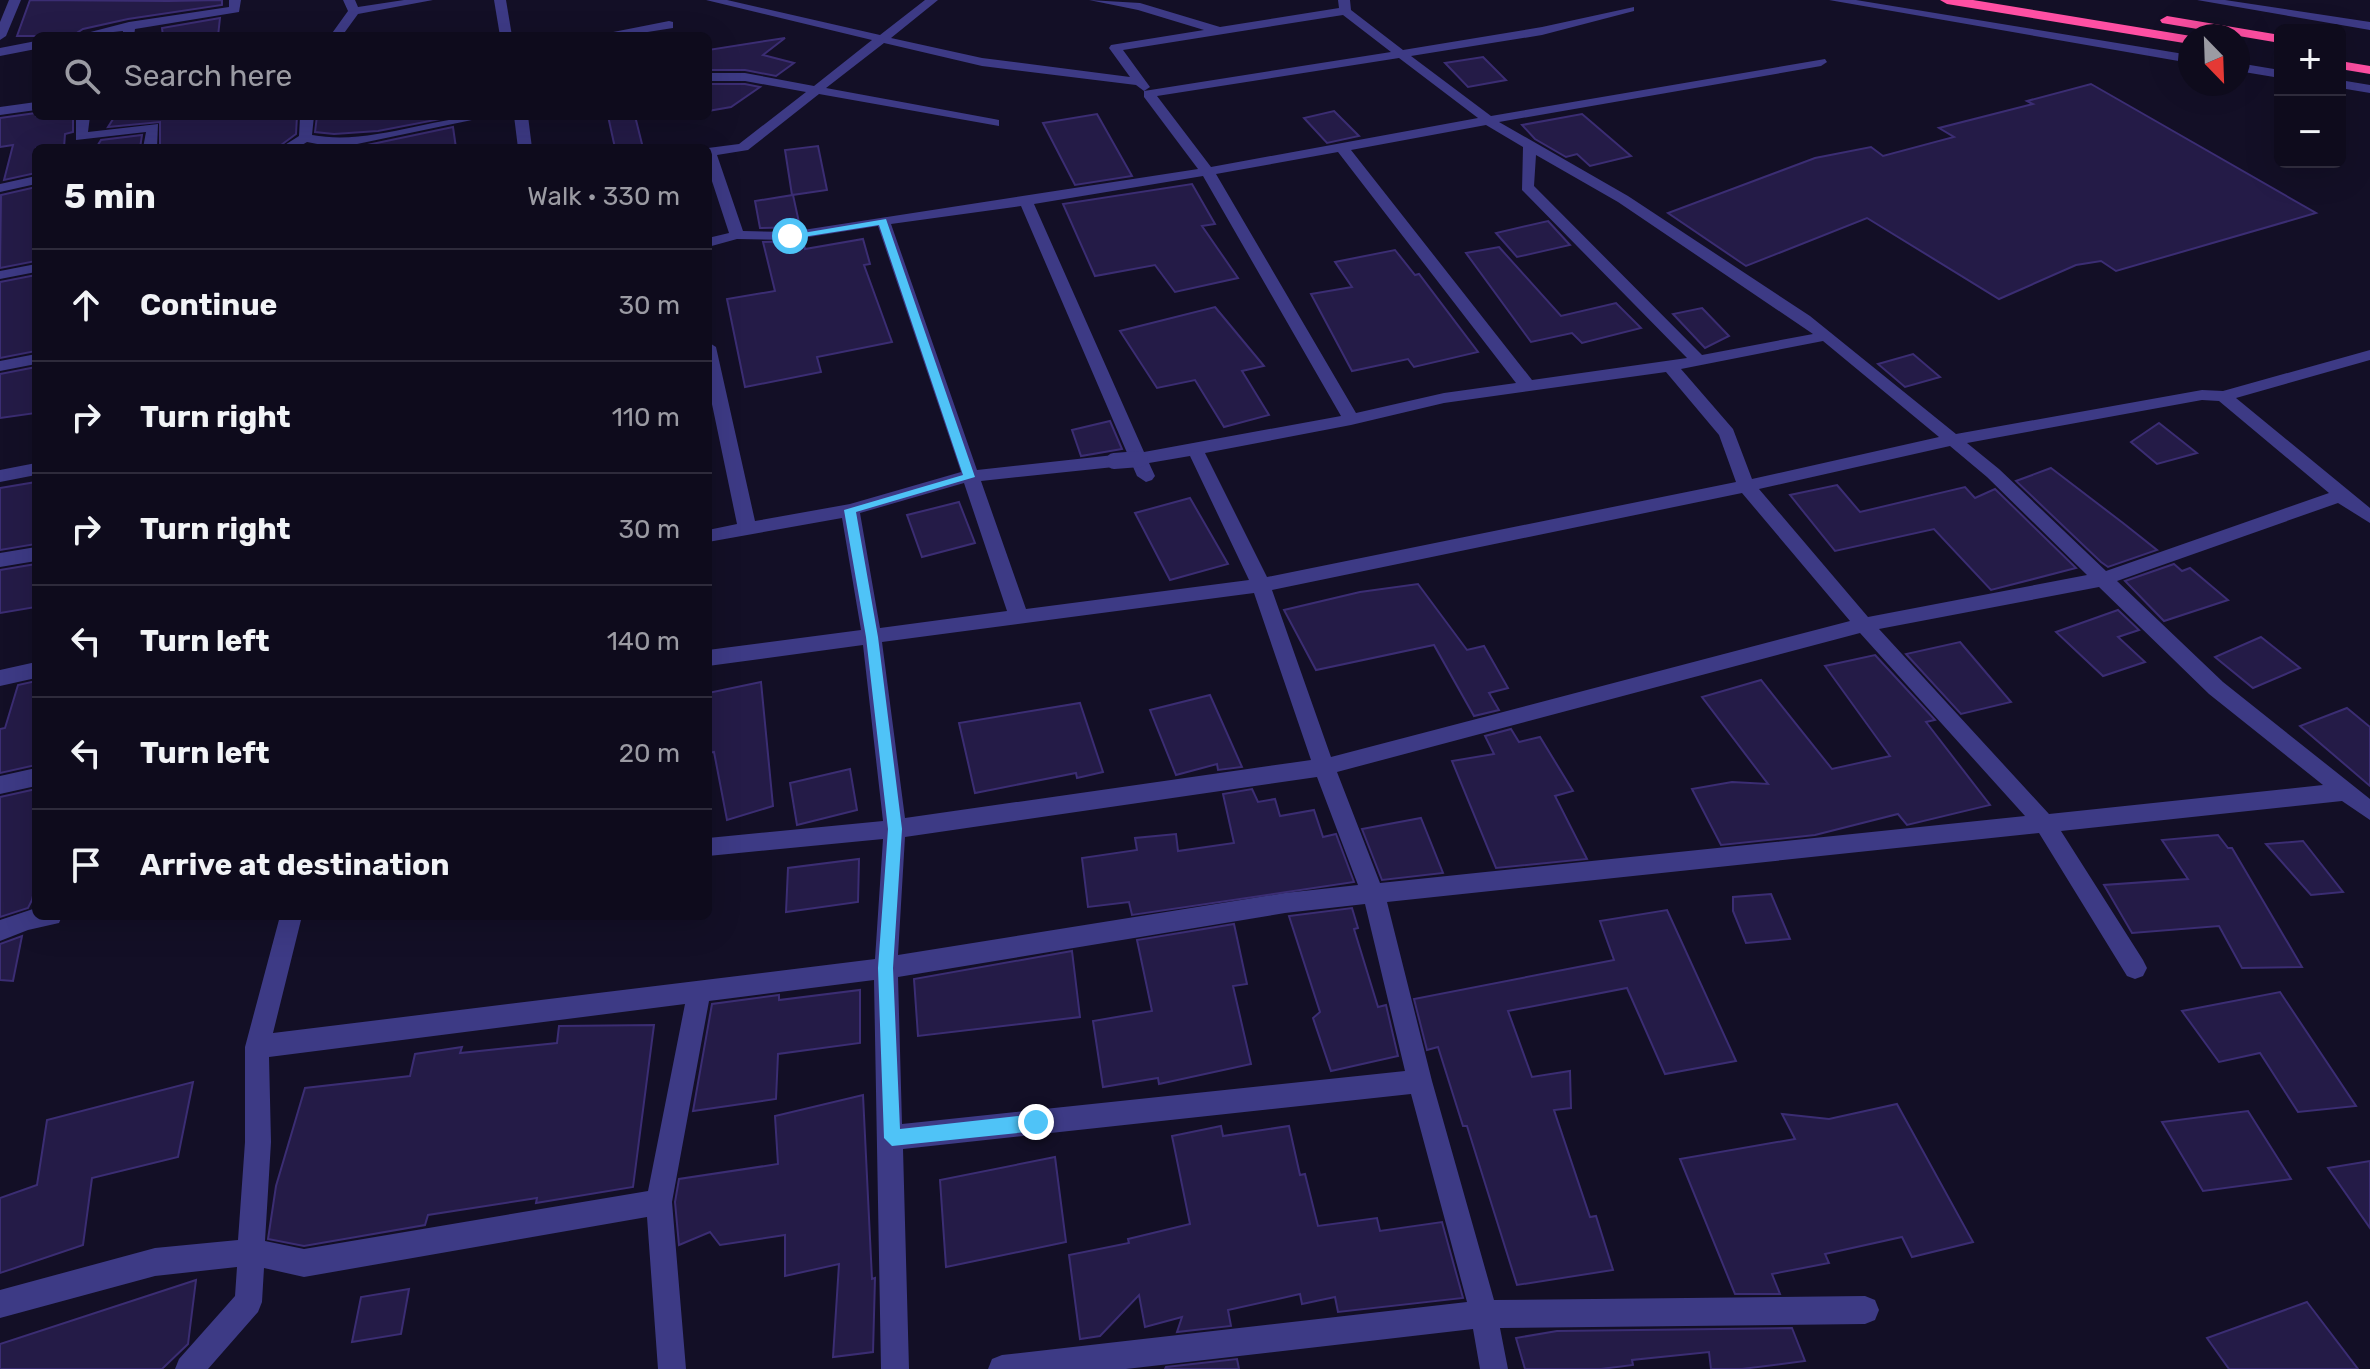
<!DOCTYPE html>
<meta charset="utf-8">
<style>
:root{--surface:#0e0b1c;--page:#171425;--text:#f1f3f6;--muted:#9b9ba3;--line:#2e2b3b}
body{margin:0;font-family:Rubik,sans-serif;background:var(--page);color:var(--text)}
.controls{position:absolute;right:24px;top:24px;display:grid;overflow:hidden;border-radius:12px;box-shadow:0 8px 32px #0002}
.controls button{width:72px;height:72px;display:grid;place-items:center;padding:0;border:0;border-bottom:2px solid var(--line);background:var(--surface);color:var(--text);font:40px sans-serif}
.compass{position:absolute;left:2178px;top:24px;width:72px;height:72px;border-radius:50%;background:var(--surface);box-shadow:0 8px 32px #0002;rotate:157deg}
.stop{position:absolute;width:24px;height:24px;margin:-18px;border:6px solid #4fc3f7;border-radius:50%;background:#fff}
.stop.end{background:#4fc3f7;border-color:#fff;box-shadow:0 2px 8px #0008}
.list{margin:0;padding:0;list-style:none}
h2{display:flex;justify-content:space-between;align-items:center;height:104px;margin:0;padding:0 32px;font-size:34px}
h2 small{font-size:26px;font-weight:400;color:var(--muted)}
.list li{display:grid;grid-template-columns:52px 1fr auto;gap:24px;align-items:center;box-sizing:border-box;height:112px;padding:0 32px;border-top:2px solid var(--line)}
.list b{display:block;font-size:30px;white-space:nowrap}
.list em{font-size:26px;font-style:normal;color:var(--muted)}
.icon{flex:none;width:44px;height:44px;fill:none;stroke:currentColor;stroke-width:2;stroke-linecap:round;stroke-linejoin:round}
.map{position:relative;flex:none;width:2370px;height:1369px;overflow:hidden}
.search{position:absolute;background:var(--surface);box-shadow:0 8px 32px #0002;left:32px;top:32px;width:680px;height:88px;display:flex;align-items:center;gap:20px;box-sizing:border-box;padding:0 28px;border-radius:12px;color:var(--muted);font-size:30px}
.panel{position:absolute;background:var(--surface);box-shadow:0 8px 32px #0002;left:32px;top:144px;width:680px;height:776px;border-radius:12px}
.map>svg:first-child{display:block}
.building{fill:#241b47;stroke:#3b2d73;stroke-width:2}
.lines{fill:none;stroke-linecap:round;stroke-linejoin:round}
.minor{fill:#3d3a85;fill-rule:evenodd}
.highway{fill:#ff4fa3;fill-rule:evenodd}
.minor-bridge{stroke:#3d3a85;stroke-width:16}
.route{fill:#4fc3f7}
</style>
<div class="map">
<svg width="2370" height="1369" viewBox="0 0 2370 1369">
<rect width="100%" height="100%" fill="#130f26"/>
<g class="building">
<polygon points="30,0 168,1 222,0 222,5 128,19 83,29 72,36 17,36"/>
<polygon points="220,18 218,36 163,36 162,28"/>
<polygon points="785,38 763,55 794,63 776,76 745,70 708,70 708,50"/>
<polygon points="1483,57 1506,80 1468,87 1445,63"/>
<polygon points="708,84 745,84 760,87 731,107 708,111"/>
<polygon points="2091,84 2316,213 2116,271 2101,261 2076,265 1999,299 1867,218 1746,266 1668,213 1815,158 1871,147 1883,156 1954,137 1939,128 2033,104 2027,101"/>
<polygon points="1334,111 1359,136 1327,143 1304,118"/>
<polygon points="36,113 36,116 73,116 73,132 65,134 64,148 36,148 36,173 4,180 13,145 0,147 0,118"/>
<polygon points="1097,114 1132,176 1075,185 1043,123"/>
<polygon points="1582,114 1631,156 1590,166 1577,154 1566,157 1535,139 1522,125"/>
<polygon points="115,116 297,116 296,134 277,148 160,148 160,122 108,127"/>
<polygon points="317,116 451,116 451,117 378,131 334,134 315,132"/>
<polygon points="608,116 635,116 643,148 615,148"/>
<polygon points="453,127 456,148 353,148"/>
<polygon points="142,135 140,148 96,148 101,140"/>
<polygon points="818,146 827,190 792,195 785,150"/>
<polygon points="1192,184 1215,224 1202,226 1238,278 1175,292 1155,265 1095,276 1063,204"/>
<polygon points="36,187 36,261 0,268 1,195"/>
<polygon points="793,195 800,227 760,228 755,201"/>
<polygon points="1548,221 1570,245 1517,257 1496,233"/>
<polygon points="863,239 870,264 864,265 892,342 817,357 821,372 745,387 727,299 775,291 763,242 803,241 805,249"/>
<polygon points="1499,247 1561,316 1616,303 1641,328 1582,343 1572,333 1531,342 1466,253"/>
<polygon points="1395,250 1415,275 1419,274 1478,352 1414,367 1408,359 1352,371 1311,294 1352,287 1335,262"/>
<polygon points="36,275 36,351 0,358 0,282"/>
<polygon points="1215,307 1264,366 1242,371 1269,415 1224,427 1195,380 1157,388 1120,331"/>
<polygon points="1702,308 1729,336 1705,348 1673,314"/>
<polygon points="1913,354 1940,377 1905,387 1878,364"/>
<polygon points="36,367 36,413 0,418 0,374"/>
<polygon points="1110,421 1122,449 1081,456 1072,430"/>
<polygon points="2159,423 2197,453 2157,464 2131,442"/>
<polygon points="2051,468 2123,523 2157,550 2108,567 2101,562 2016,481"/>
<polygon points="36,482 36,544 0,550 0,488"/>
<polygon points="1837,485 1860,512 1965,487 1975,498 1995,489 2076,568 1991,590 1934,529 1835,551 1790,495"/>
<polygon points="1190,498 1228,564 1170,580 1135,513"/>
<polygon points="959,502 975,543 922,557 907,515"/>
<polygon points="36,564 36,607 0,613 0,570"/>
<polygon points="2174,564 2182,571 2190,568 2228,600 2164,621 2125,581"/>
<polygon points="1418,584 1467,650 1484,646 1508,688 1489,693 1499,710 1474,716 1434,645 1316,670 1284,610 1360,592"/>
<polygon points="2118,610 2139,630 2118,637 2145,662 2103,676 2056,632"/>
<polygon points="2261,637 2300,668 2253,688 2215,657"/>
<polygon points="1960,642 2011,702 1961,714 1906,654"/>
<polygon points="1875,655 1935,720 1926,722 1990,805 1907,825 1898,814 1815,835 1721,845 1692,789 1732,782 1768,784 1702,697 1761,680 1832,769 1890,756 1825,666"/>
<polygon points="36,681 36,765 0,773 0,729 5,728 18,685"/>
<polygon points="761,682 773,806 727,820 714,752 708,753 708,693"/>
<polygon points="1210,695 1242,767 1218,770 1217,764 1176,775 1150,710"/>
<polygon points="1080,703 1103,772 1077,778 1076,773 975,793 959,723"/>
<polygon points="2347,708 2370,727 2370,786 2300,726"/>
<polygon points="1511,729 1519,742 1540,737 1573,791 1555,796 1587,859 1496,868 1452,761 1494,754 1485,736"/>
<polygon points="850,769 857,810 797,825 790,783"/>
<polygon points="36,789 36,883 32,900 28,908 0,917 0,797"/>
<polygon points="1252,789 1258,802 1275,799 1280,816 1314,810 1323,837 1336,834 1354,882 1132,915 1129,902 1088,907 1082,858 1137,850 1135,838 1176,834 1178,851 1234,843 1223,794"/>
<polygon points="1421,818 1443,873 1382,880 1362,829"/>
<polygon points="2218,835 2228,848 2232,848 2302,967 2242,968 2219,926 2132,933 2104,885 2188,879 2162,840"/>
<polygon points="2303,841 2343,892 2311,895 2266,844"/>
<polygon points="859,859 858,902 786,912 788,868"/>
<polygon points="1771,894 1790,939 1746,943 1733,911 1733,897"/>
<polygon points="1352,908 1358,928 1354,929 1378,1007 1386,1005 1398,1056 1331,1071 1313,1018 1320,1012 1289,916"/>
<polygon points="1667,910 1736,1061 1665,1074 1627,988 1508,1011 1532,1077 1570,1071 1571,1108 1554,1110 1590,1217 1596,1216 1613,1270 1517,1285 1467,1126 1463,1126 1438,1047 1427,1050 1414,999 1614,960 1600,921"/>
<polygon points="1234,924 1247,984 1233,986 1251,1064 1159,1084 1158,1078 1103,1087 1093,1021 1152,1011 1137,940"/>
<polygon points="22,936 13,981 0,980 0,944"/>
<polygon points="1072,951 1080,1017 918,1036 914,979"/>
<polygon points="860,990 860,1043 778,1054 776,1099 693,1111 712,1004 779,995 779,1000"/>
<polygon points="2280,992 2356,1106 2298,1112 2260,1053 2219,1062 2182,1011"/>
<polygon points="654,1025 633,1187 536,1203 537,1198 428,1215 425,1225 304,1246 268,1239 276,1186 305,1088 410,1076 415,1054 462,1047 460,1053 557,1043 559,1026"/>
<polygon points="193,1082 178,1157 92,1178 83,1245 0,1273 0,1198 37,1185 47,1120"/>
<polygon points="863,1095 872,1279 875,1278 873,1352 833,1357 839,1264 785,1276 785,1235 720,1245 710,1232 679,1245 675,1202 679,1179 778,1164 775,1116"/>
<polygon points="1897,1104 1973,1242 1912,1257 1902,1237 1825,1254 1829,1263 1772,1274 1780,1294 1735,1294 1680,1159 1795,1139 1782,1114 1829,1119"/>
<polygon points="2248,1111 2291,1179 2203,1191 2162,1122"/>
<polygon points="1221,1126 1223,1136 1289,1126 1300,1175 1305,1174 1318,1226 1377,1218 1380,1231 1442,1222 1463,1298 1338,1312 1335,1297 1302,1304 1300,1294 1228,1310 1231,1326 1177,1332 1182,1317 1145,1327 1139,1295 1100,1336 1080,1339 1069,1255 1129,1243 1128,1239 1190,1224 1172,1136"/>
<polygon points="1055,1157 1066,1242 946,1267 940,1180"/>
<polygon points="2370,1161 2370,1228 2328,1168"/>
<polygon points="196,1280 188,1344 162,1369 0,1369 0,1344"/>
<polygon points="409,1289 401,1334 352,1342 361,1297"/>
<polygon points="2307,1302 2358,1369 2229,1369 2207,1338"/>
<polygon points="1792,1328 1805,1361 1742,1369 1711,1369 1709,1352 1632,1360 1633,1365 1601,1369 1525,1369 1516,1338 1557,1331"/>
<polygon points="1237,1359 1239,1369 1165,1369 1166,1367"/>
</g>
<g class="lines">
<g class="minor">
<polygon points="9,0 21,0 6,36 0,40 0,22"/>
<polygon points="229,0 241,0 239,12 135,29 134,36 122,36 123,31 75,36 129,22 229,7"/>
<polygon points="343,0 355,0 358,7 404,0 433,0 358,14 342,36 330,36 348,11"/>
<polygon points="494,0 506,0 512,36 500,36"/>
<path d="M 706,0 L 727,0 L 880,35 L 925,0 L 938,0 L 891,38 L 982,58 L 1130,77 L 1109,48 L 1111,45 L 1204,30 L 1138,10 L 1089,0 L 1140,3 L 1220,27 L 1339,8 L 1338,0 L 1350,0 L 1351,10 L 1403,50 L 1542,27 L 1634,7 L 1634,11 L 1542,35 L 1411,56 L 1491,116 L 1825,59 L 1827,62 L 1821,66 L 1499,122 L 1628,196 L 1810,316 L 1956,434 L 2202,390 L 2223,391 L 2370,350 L 2370,360 L 2236,398 L 2370,508 L 2370,523 L 2338,503 L 2117,581 L 2223,682 L 2370,799 L 2370,820 L 2342,801 L 2061,831 L 2143,960 L 2147,968 L 2143,976 L 2135,979 L 2127,976 L 2039,833 L 1387,902 L 1432,1081 L 1494,1300 L 1865,1296 L 1875,1300 L 1879,1310 L 1875,1320 L 1865,1324 L 1500,1328 L 1508,1369 L 1480,1369 L 1473,1329 L 1126,1369 L 988,1369 L 992,1359 L 1002,1355 L 1467,1302 L 1411,1094 L 903,1149 L 909,1369 L 881,1369 L 874,980 L 709,1001 L 672,1202 L 686,1369 L 658,1369 L 647,1217 L 304,1277 L 264,1268 L 262,1302 L 258,1312 L 208,1369 L 175,1369 L 179,1359 L 235,1296 L 237,1267 L 155,1276 L 0,1318 L 0,1290 L 155,1248 L 238,1240 L 245,1142 L 245,1047 L 280,916 L 302,916 L 273,1033 L 875,959 L 883,839 L 708,856 L 708,838 L 883,821 L 863,645 L 708,666 L 708,650 L 861,630 L 842,518 L 708,542 L 708,530 L 737,524 L 708,385 L 708,342 L 716,347 L 755,521 L 850,504 L 961,472 L 878,226 L 790,240 L 737,239 L 708,247 L 708,238 L 729,233 L 708,169 L 708,148 L 739,144 L 806,92 L 745,81 L 708,81 L 708,73 L 745,73 L 814,86 L 872,40 ZM 1343,15 L 1391,52 L 1144,91 L 1144,97 L 1198,169 L 790,232 L 743,231 L 717,155 L 748,150 L 819,94 L 999,126 L 999,120 L 994,119 L 826,88 L 884,43 L 982,66 L 1136,85 L 1144,91 L 1150,87 L 1123,50 ZM 1399,58 L 1478,118 L 1211,167 L 1157,96 ZM 1486,125 L 1523,147 L 1522,190 L 1687,358 L 1532,380 L 1351,150 ZM 1338,152 L 1516,383 L 1444,393 L 1356,413 L 1216,174 ZM 1536,155 L 1618,202 L 1813,334 L 1702,355 L 1534,186 ZM 1203,176 L 1341,416 L 1144,452 L 1034,204 ZM 1021,206 L 1137,476 L 1146,482 L 1152,480 L 1155,476 L 1149,463 L 1190,456 L 1249,580 L 1026,609 L 981,481 L 1114,467 L 1123,461 L 1114,455 L 977,470 L 891,224 ZM 1823,341 L 1939,437 L 1752,479 L 1733,429 L 1681,369 ZM 1666,372 L 1719,435 L 1736,482 L 1267,577 L 1205,453 L 1351,425 L 1444,403 ZM 2202,400 L 2219,401 L 2329,493 L 2106,571 L 1999,469 L 1967,443 ZM 1950,446 L 1987,477 L 2087,575 L 1868,617 L 1759,489 ZM 964,483 L 1007,611 L 880,628 L 860,513 ZM 1742,493 L 1850,621 L 1331,757 L 1272,590 ZM 2099,587 L 2209,694 L 2323,785 L 2049,814 L 1879,629 ZM 1254,593 L 1311,760 L 905,818 L 882,642 ZM 1860,633 L 2025,816 L 1380,883 L 1337,772 ZM 1317,777 L 1358,885 L 1285,893 L 898,955 L 905,837 ZM 1365,904 L 1405,1071 L 902,1124 L 898,977 L 1285,913 ZM 685,1004 L 648,1191 L 304,1249 L 265,1241 L 271,1142 L 269,1057 Z"/>
<polygon points="1829,0 1856,0 2190,55 2190,63"/>
<polygon points="2197,0 2225,0 2370,22 2370,30"/>
<polygon points="669,21 673,22 673,28 622,36 593,36"/>
<polygon points="36,41 36,49 0,56 0,48"/>
<polygon points="2238,63 2280,70 2280,78 2238,71"/>
<polygon points="2340,80 2370,85 2370,93 2340,88"/>
<polygon points="36,102 36,110 0,115 0,107"/>
<polygon points="76,116 90,116 88,132 158,124 157,148 143,148 146,132 76,140"/>
<path d="M 300,116 L 314,116 L 312,135 C 371,146 431,116 491,116 L 338,148 L 307,142 L 297,148 L 280,148 L 299,136 Z"/>
<polygon points="514,116 528,116 532,148 518,148"/>
<polygon points="36,176 36,184 0,192 0,184"/>
<polygon points="36,264 36,272 0,279 0,271"/>
<polygon points="36,354 36,364 0,371 0,361"/>
<polygon points="36,463 36,475 0,482 0,470"/>
<polygon points="36,547 36,561 0,567 0,553"/>
<polygon points="36,662 36,678 0,686 0,670"/>
<polygon points="36,768 36,786 0,794 0,776"/>
<polygon points="36,908 36,916 62,916 59,923 28,930 0,941 0,920"/>
</g>
<g class="highway">
<polygon points="1940,0 1973,0 2191,36 2190,44 1947,4"/>
<polygon points="2167,16 2280,35 2280,43 2162,23 2160,20"/>
<polygon points="2340,61 2370,66 2370,74 2340,69"/>
</g>
<polyline class="minor-bridge" points="1114,461 1140,459"/>
</g>
<polygon class="route" points="886,219 975,477 856,512 878,637 902,829 893,968 900,1129 1036,1114 1044,1122 1036,1131 892,1146 884,1138 878,968 888,829 866,637 844,510 963,475 879,225 790,239 785,236"/>
</svg>
<div class="controls">
<button>+</button>
<button>−</button>
</div>
<svg class="compass" viewBox="-18 -18 36 36"><path d="M0-13l5 13h-10z" fill="#e53935"/><path d="M0 13l5-13h-10z" fill="#9b9ba3"/></svg>
<div class="stop" style="left:790px;top:236px"></div>
<div class="stop end" style="left:1036px;top:1122px"></div>
<div class="search"><svg class="icon" aria-label="search" viewBox="0 0 24 24"><circle cx="10" cy="10" r="6"/><path d="M15 15l6 6"/></svg>Search here</div>
<section class="panel">
<h2>5 min<small>Walk · 330 m</small></h2>
<ul class="list">
<li><svg class="icon" aria-label="ahead" viewBox="0 0 24 24"><path d="M12 20V5M6 11l6-6 6 6"/></svg><div><b>Continue</b></div><em>30 m</em></li>
<li><svg class="icon" aria-label="right" viewBox="0 0 24 24"><path d="M7 20v-9h11M14 6l5 5-5 5"/></svg><div><b>Turn right</b></div><em>110 m</em></li>
<li><svg class="icon" aria-label="right" viewBox="0 0 24 24"><path d="M7 20v-9h11M14 6l5 5-5 5"/></svg><div><b>Turn right</b></div><em>30 m</em></li>
<li><svg class="icon" aria-label="left" viewBox="0 0 24 24"><path d="M17 20v-9H6M10 6l-5 5 5 5"/></svg><div><b>Turn left</b></div><em>140 m</em></li>
<li><svg class="icon" aria-label="left" viewBox="0 0 24 24"><path d="M17 20v-9H6M10 6l-5 5 5 5"/></svg><div><b>Turn left</b></div><em>20 m</em></li>
<li><svg class="icon" aria-label="arrive" viewBox="0 0 24 24"><path d="M6 21V4h12l-3 4 3 4H6"/></svg><div><b>Arrive at destination</b></div></li>
</ul>
</section>
</div>
